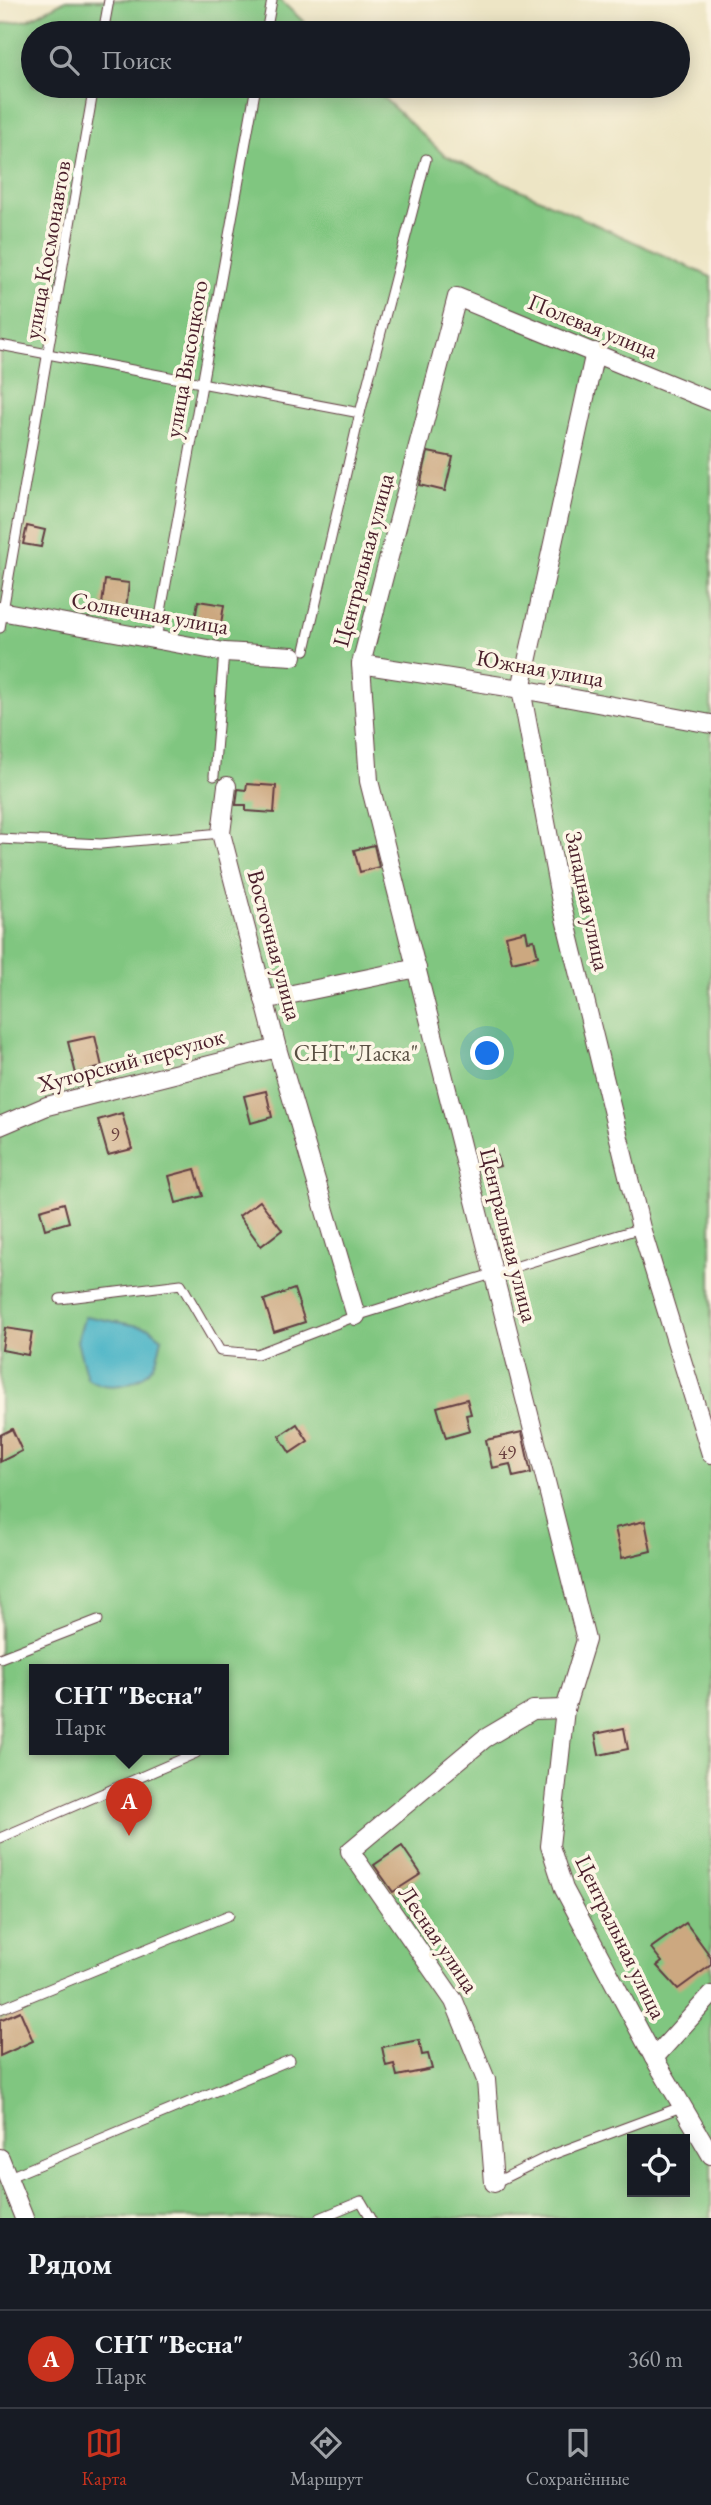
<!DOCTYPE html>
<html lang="ru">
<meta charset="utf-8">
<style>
:root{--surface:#171b24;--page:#20242c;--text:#f1f3f6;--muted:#9ea1a6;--line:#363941;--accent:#c8321e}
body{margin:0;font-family:"EB Garamond",serif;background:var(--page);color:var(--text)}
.controls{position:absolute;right:21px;bottom:21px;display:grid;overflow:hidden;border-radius:0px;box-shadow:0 4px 18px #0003}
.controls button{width:63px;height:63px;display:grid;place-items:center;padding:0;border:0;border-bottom:2px solid var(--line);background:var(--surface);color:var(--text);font:35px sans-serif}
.you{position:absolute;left:488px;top:1054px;width:24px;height:24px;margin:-18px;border:5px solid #fff;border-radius:50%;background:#1a73e8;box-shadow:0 0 0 10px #1a73e833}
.badge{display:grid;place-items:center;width:46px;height:46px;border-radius:50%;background:var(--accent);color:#fff;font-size:23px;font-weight:700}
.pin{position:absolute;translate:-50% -58px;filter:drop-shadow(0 2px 4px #0008)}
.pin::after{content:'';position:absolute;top:37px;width:24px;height:21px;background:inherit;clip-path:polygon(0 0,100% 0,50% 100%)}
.popup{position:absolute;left:29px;top:1664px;width:200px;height:91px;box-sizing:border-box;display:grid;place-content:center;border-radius:0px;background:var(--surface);filter:drop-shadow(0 2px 5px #0005);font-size:23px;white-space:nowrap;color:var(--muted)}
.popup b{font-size:26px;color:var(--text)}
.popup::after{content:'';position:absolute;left:50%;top:100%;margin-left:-14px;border:14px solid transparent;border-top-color:var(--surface)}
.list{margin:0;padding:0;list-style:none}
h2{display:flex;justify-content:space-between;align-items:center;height:91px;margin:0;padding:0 28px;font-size:30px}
h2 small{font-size:23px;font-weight:400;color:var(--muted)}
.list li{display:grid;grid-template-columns:46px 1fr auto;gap:21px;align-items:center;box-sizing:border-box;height:98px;padding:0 28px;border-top:2px solid var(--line)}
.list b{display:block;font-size:26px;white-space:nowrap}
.list p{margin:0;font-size:23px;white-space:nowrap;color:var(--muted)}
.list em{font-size:23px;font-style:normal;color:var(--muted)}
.icon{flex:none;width:38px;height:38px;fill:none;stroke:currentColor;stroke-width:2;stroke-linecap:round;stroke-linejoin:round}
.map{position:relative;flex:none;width:711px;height:2218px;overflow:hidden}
.search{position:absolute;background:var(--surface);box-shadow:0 4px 18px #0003;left:21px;right:21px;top:21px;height:77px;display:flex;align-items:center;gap:18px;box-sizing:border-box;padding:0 24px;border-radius:38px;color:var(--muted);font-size:26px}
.sheet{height:189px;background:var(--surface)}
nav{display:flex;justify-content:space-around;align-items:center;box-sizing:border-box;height:98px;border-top:2px solid var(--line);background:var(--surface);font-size:19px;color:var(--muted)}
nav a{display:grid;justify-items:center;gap:4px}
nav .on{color:var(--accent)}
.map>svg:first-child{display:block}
.green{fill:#80c680;stroke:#657256;stroke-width:2;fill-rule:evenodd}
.water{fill:#49b4c6;stroke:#4a6a78;stroke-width:2}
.building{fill:#cca880}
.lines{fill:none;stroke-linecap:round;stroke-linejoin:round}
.lane-casing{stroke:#623d42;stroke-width:11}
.street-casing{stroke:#623d42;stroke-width:20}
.lane{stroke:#fff;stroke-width:9}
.street{stroke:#fff;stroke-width:18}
.labels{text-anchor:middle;stroke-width:7;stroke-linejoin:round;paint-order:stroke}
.number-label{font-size:19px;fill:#6a4140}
.street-label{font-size:23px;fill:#4a1f2b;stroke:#fcf5e5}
.park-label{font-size:23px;fill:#5a5144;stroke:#fcf5e5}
</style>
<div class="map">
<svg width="711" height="2218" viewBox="0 0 711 2218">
<rect width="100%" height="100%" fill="#fcf5e5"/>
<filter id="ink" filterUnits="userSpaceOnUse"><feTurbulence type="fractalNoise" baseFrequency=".0143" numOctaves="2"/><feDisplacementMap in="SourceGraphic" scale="14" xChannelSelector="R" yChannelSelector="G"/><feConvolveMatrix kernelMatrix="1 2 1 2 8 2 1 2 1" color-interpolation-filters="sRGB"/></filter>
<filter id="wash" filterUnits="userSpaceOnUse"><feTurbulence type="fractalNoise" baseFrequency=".00686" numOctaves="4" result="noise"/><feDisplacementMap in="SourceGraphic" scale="28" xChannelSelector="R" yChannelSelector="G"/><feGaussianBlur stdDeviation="1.57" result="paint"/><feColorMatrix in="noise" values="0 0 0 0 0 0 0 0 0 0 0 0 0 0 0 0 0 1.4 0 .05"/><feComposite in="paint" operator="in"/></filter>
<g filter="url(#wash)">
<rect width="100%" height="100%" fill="#ede5c5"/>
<path class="green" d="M 66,0 L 280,0 L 316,33 L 33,33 L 33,86 L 371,86 L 444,155 L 711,277 L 711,2218 L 0,2218 L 0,24 L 28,20 ZM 34,1670 L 224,1670 L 224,1750 L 34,1750 ZM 632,2139 L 685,2139 L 685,2192 L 632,2192 Z"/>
<path class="water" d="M 85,1316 L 149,1328 L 162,1338 C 160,1347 158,1358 153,1366 C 139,1386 107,1392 87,1378 L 77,1341 Z"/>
<g id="blocks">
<g class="building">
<polygon points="428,452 453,457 445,491 420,485"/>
<polygon points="27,526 45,530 41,547 23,544"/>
<polygon points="105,580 129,583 126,609 102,605"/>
<polygon points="198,601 224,605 221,624 195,620"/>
<polygon points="247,784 276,786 274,813 246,811 246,805 236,805 238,789 246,790"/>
<polygon points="374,845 379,867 360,872 354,850"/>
<polygon points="526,931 528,941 534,940 538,956 512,962 506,936"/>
<polygon points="95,1036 102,1067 76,1074 68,1042"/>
<polygon points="266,1091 272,1117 251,1123 244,1096"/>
<polygon points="122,1113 132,1149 108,1155 98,1120"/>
<polygon points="495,1152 500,1166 486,1170 482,1156"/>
<polygon points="195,1169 203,1196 176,1203 169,1176"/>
<polygon points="260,1201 282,1230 261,1246 239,1216"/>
<polygon points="64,1203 69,1222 45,1229 40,1210"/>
<polygon points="294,1289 305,1322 274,1332 264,1300"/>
<polygon points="5,1328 32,1332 28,1355 2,1350"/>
<polygon points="467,1399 471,1414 466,1415 470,1431 446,1438 437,1407"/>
<polygon points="297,1424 308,1441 290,1453 279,1436"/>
<polygon points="12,1429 22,1451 0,1462 0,1435"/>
<polygon points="522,1432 531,1473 513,1477 510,1464 492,1468 486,1440"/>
<polygon points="645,1521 651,1551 622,1558 615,1528"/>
<polygon points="624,1728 628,1749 599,1755 595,1734"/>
<polygon points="402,1846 421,1874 393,1892 374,1865"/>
<polygon points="686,1923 711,1957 711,1965 678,1989 657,1966 662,1962 651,1948"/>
<polygon points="20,2011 33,2041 0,2056 0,2020"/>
<polygon points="419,2040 422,2055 428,2054 432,2069 397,2076 394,2064 386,2066 382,2047"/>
</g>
</g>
</g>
<g filter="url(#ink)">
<use href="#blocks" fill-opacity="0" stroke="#623d42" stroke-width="2"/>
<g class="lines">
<g class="lane-casing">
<g id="lane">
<polyline points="103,33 109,0"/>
<polyline points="266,33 272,0"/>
<polyline points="0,345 360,413"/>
<polyline points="0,628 94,86"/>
<polyline points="156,639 256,86"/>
<polyline points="305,650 360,413 426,159"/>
<polyline points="214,776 224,652"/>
<polyline points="0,839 101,844 221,833"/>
<polyline points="60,1299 181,1284 220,1351 257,1354 356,1316 641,1228"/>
<polyline points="0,1658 98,1620"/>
<polyline points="0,1838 196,1753"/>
<polyline points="0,2009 229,1915"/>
<polyline points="7,2178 290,2060"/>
<polyline points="494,2183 549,2156 681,2107"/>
<polyline points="320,2218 361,2201 371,2218"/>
</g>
</g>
<g class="street-casing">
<g id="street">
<polyline points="595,352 521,689 561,902 641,1228 711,1454"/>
<polyline points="711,401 457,297 361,664 369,781 586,1640 565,1709 550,1846 564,1889 654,2058 711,2155"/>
<polyline points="0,611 224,652 293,656"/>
<polyline points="361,664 521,689 711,724"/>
<polyline points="227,786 221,833 277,1048 356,1316"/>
<polyline points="264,1000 417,968"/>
<polyline points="0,1126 47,1106 277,1048"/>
<polyline points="654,2058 711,1995"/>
<polyline points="0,2158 24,2218"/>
<polyline points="494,2183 486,2080 454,2001 350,1851 484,1739 533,1710 565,1709"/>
</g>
</g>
<use href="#lane" class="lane"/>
<use href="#street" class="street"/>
</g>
</g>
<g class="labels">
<g class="number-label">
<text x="115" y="1141">9</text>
<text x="507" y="1459">49</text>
</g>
<g class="street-label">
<text transform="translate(47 250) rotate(-80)" y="8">улица Космонавтов</text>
<text transform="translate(593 326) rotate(22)" y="8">Полевая улица</text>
<text transform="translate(186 359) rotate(-80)" y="8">улица Высоцкого</text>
<text transform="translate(363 560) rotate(-75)" y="8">Центральная улица</text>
<text transform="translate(150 613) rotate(10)" y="8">Солнечная улица</text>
<text transform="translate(540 668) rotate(10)" y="8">Южная улица</text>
<text transform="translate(588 901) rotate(78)" y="8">Западная улица</text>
<text transform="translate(275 945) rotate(75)" y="8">Восточная улица</text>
<text transform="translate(131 1060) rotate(-15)" y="8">Хуторский переулок</text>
<text transform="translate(509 1235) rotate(76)" y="8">Центральная улица</text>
<text transform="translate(621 1937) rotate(64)" y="8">Центральная улица</text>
<text transform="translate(439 1939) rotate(56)" y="8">Лесная улица</text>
</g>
<g class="park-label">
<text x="356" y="1061">СНТ "Ласка"</text>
</g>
</g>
</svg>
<div class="controls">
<button><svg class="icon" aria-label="locate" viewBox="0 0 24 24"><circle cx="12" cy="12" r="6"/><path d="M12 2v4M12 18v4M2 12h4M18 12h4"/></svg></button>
</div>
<div class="you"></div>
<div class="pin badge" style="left:129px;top:1836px">A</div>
<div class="popup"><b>СНТ &quot;Весна&quot;</b>Парк</div>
<div class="search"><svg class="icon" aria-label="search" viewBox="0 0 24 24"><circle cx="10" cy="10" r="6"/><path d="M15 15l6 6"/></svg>Поиск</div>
</div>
<section class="sheet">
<h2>Рядом<small></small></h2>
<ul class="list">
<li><span class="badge">A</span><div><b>СНТ &quot;Весна&quot;</b><p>Парк</p></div><em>360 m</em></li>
</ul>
</section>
<nav>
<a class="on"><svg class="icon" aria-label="map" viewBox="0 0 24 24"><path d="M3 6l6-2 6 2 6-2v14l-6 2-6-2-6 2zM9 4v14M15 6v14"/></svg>Карта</a>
<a><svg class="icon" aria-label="directions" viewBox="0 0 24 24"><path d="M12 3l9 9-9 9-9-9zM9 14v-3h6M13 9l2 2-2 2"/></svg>Маршрут</a>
<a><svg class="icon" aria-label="saved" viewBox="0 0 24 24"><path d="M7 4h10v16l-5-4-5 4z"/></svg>Сохранённые</a>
</nav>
